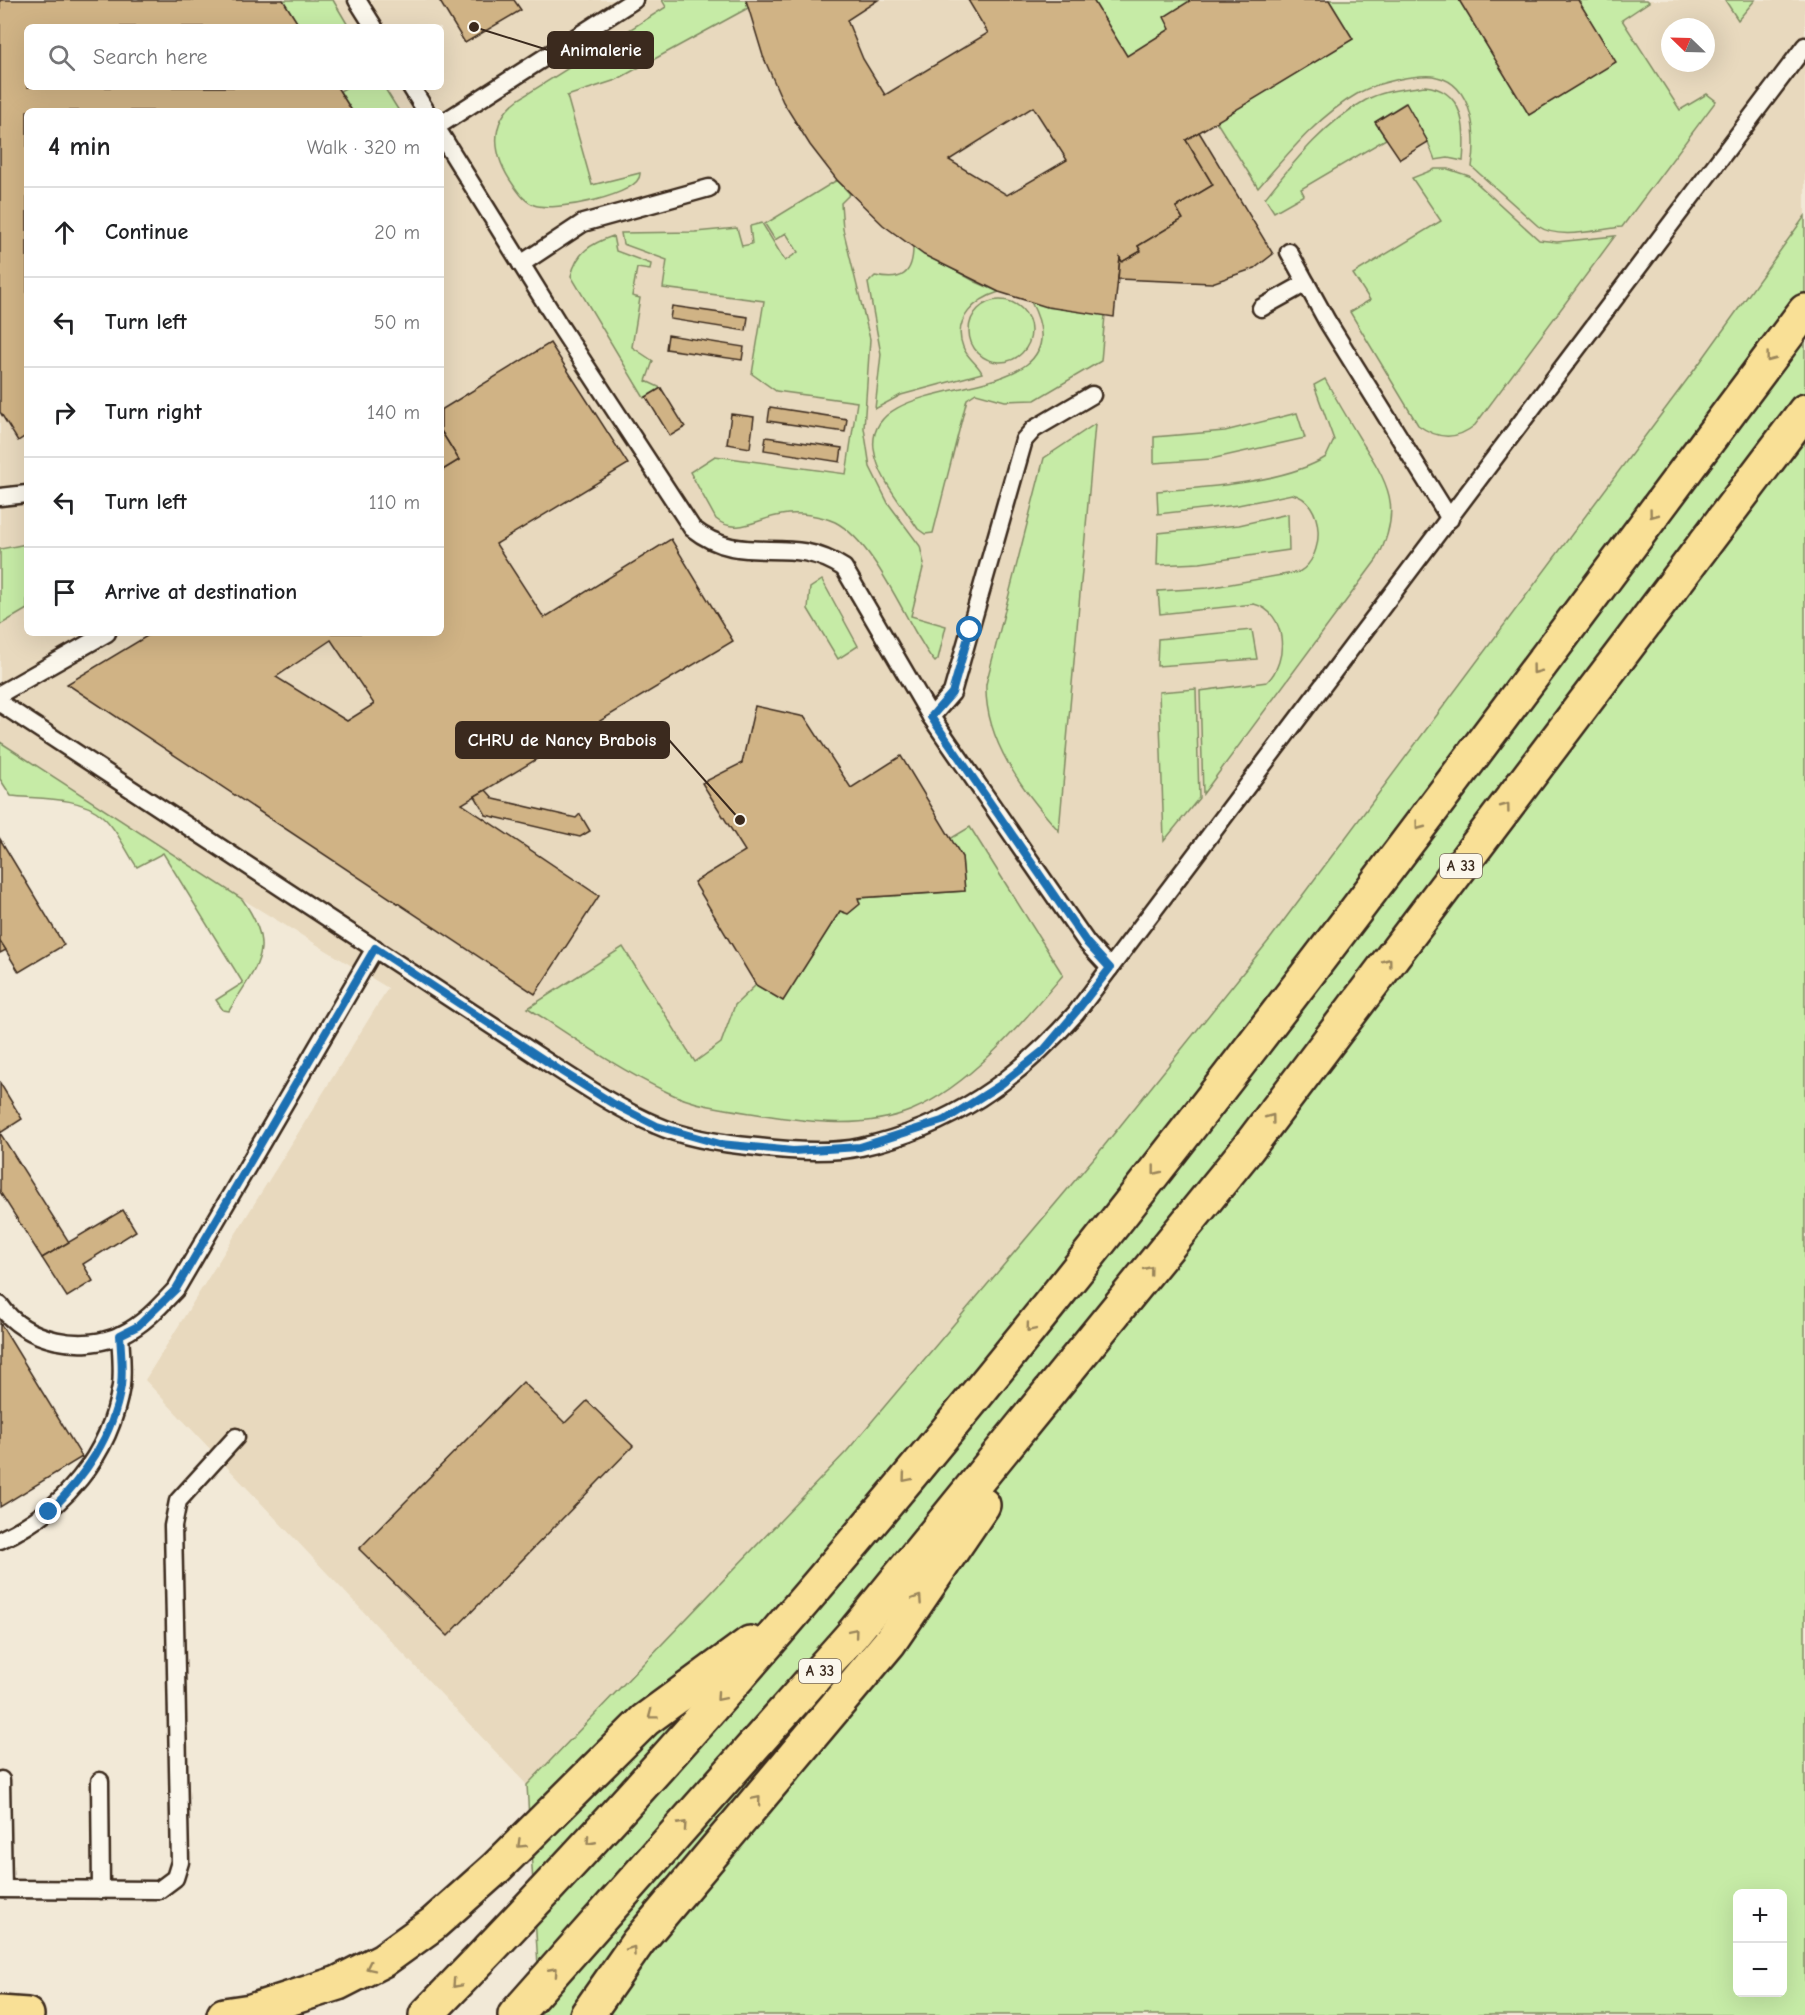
<!DOCTYPE html>
<meta charset="utf-8">
<style>
:root{--surface:#fff;--page:#f2f2f2;--text:#202124;--muted:#757577;--line:#e0e0e0}
body{margin:0;font-family:"Comic Neue",sans-serif;background:var(--page);color:var(--text)}
.controls{position:absolute;right:18px;bottom:18px;display:grid;overflow:hidden;border-radius:9px;box-shadow:0 6px 24px #0002}
.controls button{width:54px;height:54px;display:grid;place-items:center;padding:0;border:0;border-bottom:2px solid var(--line);background:var(--surface);color:var(--text);font:30px sans-serif}
.compass{position:absolute;left:1661px;top:18px;width:54px;height:54px;border-radius:50%;background:var(--surface);box-shadow:0 6px 24px #0002;rotate:293deg}
.stop{position:absolute;width:18px;height:18px;margin:-14px;border:4px solid #1f6fb2;border-radius:50%;background:#fff}
.stop.end{background:#1f6fb2;border-color:#fff;box-shadow:0 2px 6px #0008}
.list{margin:0;padding:0;list-style:none}
h2{display:flex;justify-content:space-between;align-items:center;height:78px;margin:0;padding:0 24px;font-size:26px}
h2 small{font-size:20px;font-weight:400;color:var(--muted)}
.list li{display:grid;grid-template-columns:39px 1fr auto;gap:18px;align-items:center;box-sizing:border-box;height:90px;padding:0 24px;border-top:2px solid var(--line)}
.list b{display:block;font-size:22px;white-space:nowrap}
.list em{font-size:20px;font-style:normal;color:var(--muted)}
.icon{flex:none;width:33px;height:33px;fill:none;stroke:currentColor;stroke-width:2;stroke-linecap:round;stroke-linejoin:round}
.map{position:relative;flex:none;width:1805px;height:2015px;overflow:hidden}
.search{position:absolute;background:var(--surface);box-shadow:0 6px 24px #0002;left:24px;top:24px;width:420px;height:66px;display:flex;align-items:center;gap:15px;box-sizing:border-box;padding:0 21px;border-radius:9px;color:var(--muted);font-size:22px}
.panel{position:absolute;background:var(--surface);box-shadow:0 6px 24px #0002;left:24px;top:108px;width:420px;height:528px;border-radius:9px}
.map>svg:first-child{display:block}
.built{fill:#e8d9be;fill-rule:evenodd}
.green{fill:#c6eba6;stroke:#808a62;stroke-width:1.5;fill-rule:evenodd}
.building{fill:#d0b385;stroke:#3b2a1e;stroke-width:1.5;fill-rule:evenodd}
.lines{fill:none;stroke-linecap:round;stroke-linejoin:round}
.lane-casing{stroke:#3b2a1e;stroke-width:21}
.highway-casing{stroke:#3b2a1e;stroke-width:38}
.lane{stroke:#fbf7ec;stroke-width:16}
.highway{stroke:#f9e096;stroke-width:33}
.oneway{stroke:#9a855a}
.route{stroke:#1f6fb2;stroke-width:8}
.labels{text-anchor:middle;stroke-width:5;stroke-linejoin:round;paint-order:stroke}
.shield{fill:#fbf7ec;stroke:#75685c;stroke-width:1.5}
.shield-label{font-size:15px;font-weight:bold;fill:#3b2a1e}
.leader{fill:none;stroke:#3b2a1e;stroke-width:2}
.callout-dot{fill:#3b2a1e;stroke:#fbf7ec;stroke-width:2}
.callout{fill:#3b2a1e;stroke:#3b2a1e;stroke-width:2}
.callout-label{font-size:18px;text-anchor:middle;font-weight:bold;fill:#fff}
</style>
<div class="map">
<svg width="1805" height="2015" viewBox="0 0 1805 2015">
<rect width="100%" height="100%" fill="#f2e9d7"/>
<filter id="ink" filterUnits="userSpaceOnUse"><feTurbulence type="fractalNoise" baseFrequency=".0167" numOctaves="2"/><feDisplacementMap in="SourceGraphic" scale="12" xChannelSelector="R" yChannelSelector="G"/><feConvolveMatrix kernelMatrix="1 2 1 2 8 2 1 2 1" color-interpolation-filters="sRGB"/></filter>
<g filter="url(#ink)">
<path class="built" d="M 0,0 L 1805,0 L 1805,216 L 1701,361 L 1270,939 L 1104,1146 L 847,1451 L 527,1785 L 145,1380 L 388,988 L 242,899 L 0,742 ZM 27,27 L 441,27 L 441,87 L 27,87 ZM 1670,27 L 1706,27 L 1706,63 L 1670,63 ZM 27,111 L 441,111 L 441,633 L 27,633 Z"/>
<g class="green">
<polygon points="283,0 333,0 349,27 300,27"/>
<path d="M 662,0 L 746,0 L 748,8 L 616,80 L 567,96 L 592,185 L 640,173 C 642,196 552,212 534,205 C 525,202 519,193 514,186 C 493,157 487,122 519,99 L 666,7 Z"/>
<polygon points="1093,0 1191,0 1170,29 1127,56"/>
<path d="M 1329,0 L 1459,0 L 1529,115 L 1615,62 L 1578,0 L 1647,0 L 1649,2 L 1622,20 L 1680,110 L 1707,94 L 1716,101 L 1622,227 C 1598,229 1559,241 1538,226 L 1472,167 C 1477,137 1474,85 1437,77 C 1427,74 1415,77 1405,78 C 1389,81 1372,85 1357,94 C 1318,116 1287,155 1258,188 L 1216,121 L 1353,39 Z"/>
<polygon points="1725,0 1755,0 1738,20"/>
<path d="M 1425,86 C 1464,90 1466,128 1463,161 L 1448,158 L 1435,160 L 1428,142 L 1405,103 L 1375,122 L 1386,139 L 1301,189 L 1304,195 L 1274,212 L 1265,198 C 1294,162 1325,122 1366,100 C 1383,90 1406,89 1425,86 Z"/>
<polygon points="347,87 384,87 399,111 352,111 340,91"/>
<path d="M 1435,169 L 1448,169 L 1469,176 L 1539,240 L 1557,242 L 1615,236 L 1475,425 C 1456,441 1437,439 1418,425 L 1350,312 L 1370,300 L 1353,274 L 1441,221 L 1412,178 Z"/>
<path d="M 837,180 L 850,194 L 841,203 L 843,229 L 870,339 L 864,428 L 870,467 L 888,503 L 920,546 L 924,564 L 911,616 L 946,626 L 938,659 L 935,662 C 928,655 923,644 917,635 C 897,601 870,540 835,522 C 819,515 798,512 781,515 C 759,518 736,536 716,519 L 690,472 L 715,456 L 846,474 L 857,402 L 776,391 L 752,374 L 764,301 L 663,288 L 667,260 L 623,244 L 621,233 L 695,232 L 737,228 L 742,246 L 752,244 L 750,226 L 762,223 L 785,261 L 798,252 L 786,233 L 775,240 L 765,224 Z"/>
<path d="M 1805,216 L 1805,2015 L 541,2015 L 527,1785 L 847,1451 L 1104,1146 L 1270,939 L 1701,361 ZM 1738,1894 L 1782,1894 L 1782,1992 L 1738,1992 Z"/>
<path d="M 613,236 L 616,251 L 651,264 L 650,270 L 637,268 L 632,296 L 640,298 L 632,347 L 653,361 L 646,381 L 661,388 L 644,398 L 571,276 C 577,252 590,244 613,236 Z"/>
<path d="M 913,247 L 976,282 L 999,292 C 976,299 952,319 963,347 C 967,358 978,364 982,373 L 901,395 L 875,409 L 881,354 L 868,283 L 875,276 C 902,282 913,274 913,247 Z"/>
<circle cx="1000" cy="331" r="31"/>
<path d="M 1031,302 L 1105,315 L 1101,361 L 1035,400 L 1005,401 L 976,393 L 967,399 L 933,533 L 925,534 L 918,529 C 903,506 878,478 874,449 C 863,362 1092,416 1031,302 Z"/>
<path d="M 1325,379 C 1336,399 1348,419 1360,439 C 1388,483 1404,508 1377,559 L 1203,794 L 1200,691 L 1267,682 C 1289,661 1287,612 1254,604 L 1160,614 L 1158,591 L 1208,588 L 1299,572 C 1326,557 1325,501 1292,494 L 1238,505 L 1158,514 L 1157,491 C 1204,488 1287,482 1326,457 L 1334,440 L 1314,385 Z"/>
<polygon points="1297,413 1305,438 1211,459 1154,463 1154,437 1225,431"/>
<path d="M 1095,424 L 1059,831 C 1023,791 984,740 986,684 L 1044,458 Z"/>
<polygon points="1288,514 1289,550 1200,563 1157,565 1158,533 1239,525"/>
<polygon points="27,544 27,609 0,625 0,549"/>
<polygon points="822,580 858,646 838,659 808,609 810,588"/>
<polygon points="1252,630 1257,659 1157,666 1158,639"/>
<polygon points="1196,689 1199,798 1164,841 1159,692"/>
<path d="M 0,742 L 242,899 C 278,950 257,964 229,1011 L 223,1010 L 216,1000 L 243,983 L 163,853 L 137,867 C 126,851 117,829 102,816 C 80,796 38,799 11,796 L 0,779 Z"/>
<path d="M 970,827 L 1063,975 C 1023,1022 970,1086 912,1110 C 860,1131 804,1121 751,1113 C 723,1109 693,1105 667,1092 C 618,1069 574,1038 528,1008 L 623,947 L 695,1062 L 721,1043 L 735,1005 L 756,985 L 783,1001 L 840,911 L 848,914 L 860,904 L 858,898 L 965,891 L 962,857 L 950,839 Z"/>
</g>
<g class="building">
<polygon points="0,0 283,0 300,27 27,27 27,87 337,87 352,111 27,111 27,435 18,441 0,412"/>
<polygon points="439,0 514,0 521,10 465,43"/>
<path d="M 746,0 L 878,0 L 847,20 L 863,59 L 885,95 L 988,33 L 968,0 L 1093,0 L 1127,56 L 1170,29 L 1164,17 L 1191,0 L 1329,0 L 1353,39 L 1186,140 L 1213,185 L 1176,207 L 1183,219 L 1138,246 L 1141,251 L 1122,262 L 1120,258 L 1114,317 L 1047,307 L 999,292 L 924,255 L 883,225 L 837,180 L 810,145 L 783,102 L 763,56 ZM 1033,107 L 1067,160 L 1007,195 L 949,160 Z"/>
<polygon points="1459,0 1578,0 1616,62 1529,115"/>
<polygon points="1406,103 1428,142 1400,159 1375,122"/>
<polygon points="1199,132 1273,254 1255,268 1212,283 1118,279 1120,258 1122,262 1141,251 1138,246 1183,219 1176,207 1213,185 1186,140"/>
<polygon points="672,306 748,317 746,331 670,319"/>
<polygon points="668,335 744,347 742,360 666,349"/>
<path d="M 550,343 L 628,464 L 496,544 L 544,618 L 671,539 L 733,641 L 462,804 L 599,896 L 535,994 L 67,684 L 152,633 L 441,633 L 441,471 L 459,460 L 441,431 L 441,410 ZM 331,640 L 374,704 L 347,721 L 276,677 Z"/>
<polygon points="661,388 685,427 670,436 646,397"/>
<polygon points="770,407 847,419 845,432 768,421"/>
<polygon points="731,414 754,417 750,448 727,444"/>
<polygon points="441,431 459,460 441,471"/>
<polygon points="766,437 842,448 840,462 764,450"/>
<polygon points="755,706 805,717 851,788 901,756 962,857 965,891 858,898 860,904 848,914 840,911 783,1001 756,985 694,882 745,851 702,783 742,763"/>
<polygon points="486,790 494,799 576,818 580,814 590,831 580,837 486,815 475,796"/>
<polygon points="0,839 64,945 19,972 0,941"/>
<polygon points="0,941 6,950 0,953"/>
<polygon points="0,1083 22,1119 0,1133 69,1242 42,1258 0,1192"/>
<polygon points="123,1210 136,1231 83,1264 93,1281 67,1297 42,1258"/>
<polygon points="0,1323 82,1457 0,1507"/>
<polygon points="523,1382 565,1423 587,1401 633,1446 448,1636 359,1549"/>
</g>
<g class="lines">
<g class="lane-casing">
<g id="lane">
<polyline points="357,0 374,27"/>
<polyline points="411,87 426,111"/>
<polyline points="441,124 634,0"/>
<path d="M 441,135 L 561,328 L 692,528 C 745,570 788,531 844,568 L 931,717 L 1087,943 L 1110,968"/>
<polyline points="1289,252 1327,321 1450,519"/>
<polyline points="521,264 583,223 709,188"/>
<polyline points="1261,308 1306,283"/>
<polyline points="0,497 27,494"/>
<polyline points="0,694 107,633"/>
<path d="M 0,703 L 561,1071 C 592,1091 623,1111 656,1125 C 687,1139 724,1144 757,1147 C 790,1151 829,1154 861,1147 C 951,1127 1016,1081 1076,1013 L 1805,46"/>
<polyline points="931,717 952,693 1024,440 1034,429 1092,395"/>
<path d="M 0,1305 C 25,1342 83,1353 123,1334 C 144,1324 160,1306 176,1289 L 375,948"/>
<path d="M 0,1540 C 63,1511 110,1456 121,1386 C 123,1370 121,1352 120,1335"/>
<polyline points="1,1780 3,1889"/>
<polyline points="100,1781 101,1890"/>
<polyline points="0,1889 159,1890 175,1878 180,1862 173,1526 178,1501 236,1437"/>
</g>
</g>
<g class="highway-casing">
<g id="highway">
<polyline points="0,2013 27,2015"/>
<polyline points="224,2015 251,2011 338,1983 383,1960 433,1924 496,1868 645,1720 750,1643"/>
<path d="M 426,2015 C 939,1492 1367,895 1805,311"/>
<polyline points="515,2015 852,1635 1248,1148 1805,411"/>
<polyline points="587,2015 638,1942 889,1643 983,1505"/>
</g>
</g>
<use href="#lane" class="lane"/>
<use href="#highway" class="highway"/>
</g>
<defs><path id="oneway-chevron" d="M-2-3.5L2.5 0L-2 3.5" fill="none" stroke-width="1.6" stroke-linecap="round" stroke-linejoin="round" transform="scale(1.5)"/></defs>
<g class="oneway">
<use href="#oneway-chevron" transform="translate(1770 358) rotate(127)"/>
<use href="#oneway-chevron" transform="translate(1653 514) rotate(127)"/>
<use href="#oneway-chevron" transform="translate(1536 670) rotate(127)"/>
<use href="#oneway-chevron" transform="translate(1506 807) rotate(-53)"/>
<use href="#oneway-chevron" transform="translate(1419 826) rotate(127)"/>
<use href="#oneway-chevron" transform="translate(1388 962) rotate(-53)"/>
<use href="#oneway-chevron" transform="translate(1271 1118) rotate(-53)"/>
<use href="#oneway-chevron" transform="translate(1156 1171) rotate(128)"/>
<use href="#oneway-chevron" transform="translate(1149 1270) rotate(-51)"/>
<use href="#oneway-chevron" transform="translate(1030 1328) rotate(130)"/>
<use href="#oneway-chevron" transform="translate(906 1478) rotate(130)"/>
<use href="#oneway-chevron" transform="translate(918 1599) rotate(-56)"/>
<use href="#oneway-chevron" transform="translate(854 1632) rotate(-50)"/>
<use href="#oneway-chevron" transform="translate(720 1697) rotate(131)"/>
<use href="#oneway-chevron" transform="translate(652 1715) rotate(143)"/>
<use href="#oneway-chevron" transform="translate(757 1800) rotate(-50)"/>
<use href="#oneway-chevron" transform="translate(683 1825) rotate(-48)"/>
<use href="#oneway-chevron" transform="translate(590 1841) rotate(132)"/>
<use href="#oneway-chevron" transform="translate(521 1844) rotate(136)"/>
<use href="#oneway-chevron" transform="translate(632 1950) rotate(-55)"/>
<use href="#oneway-chevron" transform="translate(370 1967) rotate(154)"/>
<use href="#oneway-chevron" transform="translate(554 1971) rotate(-48)"/>
<use href="#oneway-chevron" transform="translate(456 1984) rotate(133)"/>
</g>
</g>
<g class="lines" filter="url(#ink)">
<path class="route" d="M 49,1512 C 85,1476 113,1437 121,1386 C 123,1370 121,1352 120,1335 L 138,1326 L 176,1289 L 375,948 L 561,1071 L 612,1103 L 657,1126 L 720,1144 L 793,1151 L 860,1147 L 945,1120 L 1000,1085 L 1043,1051 L 1076,1012 L 1110,968 L 1087,943 L 931,717 L 952,693 L 970,630"/>
</g>
<g class="labels">
<g class="shield">
<rect x="1440" y="854" width="42" height="24" rx="4.5"/>
<rect x="799" y="1659" width="42" height="24" rx="4.5"/>
</g>
<g class="shield-label">
<text x="1461" y="871">A 33</text>
<text x="820" y="1676">A 33</text>
</g>
</g>
<path class="leader" d="M474 27L548 50M740 820L669 740"/>
<g class="callout-dot">
<circle cx="474" cy="27" r="6"/>
<circle cx="740" cy="820" r="6"/>
</g>
<g class="callout">
<rect x="548" y="32" width="105" height="36" rx="6"/>
<rect x="456" y="722" width="213" height="36" rx="6"/>
</g>
<g class="callout-label">
<text x="601" y="56">Animalerie</text>
<text x="562" y="746">CHRU de Nancy Brabois</text>
</g>
</svg>
<div class="controls">
<button>+</button>
<button>−</button>
</div>
<svg class="compass" viewBox="-18 -18 36 36"><path d="M0-13l5 13h-10z" fill="#e53935"/><path d="M0 13l5-13h-10z" fill="#757577"/></svg>
<div class="stop" style="left:970px;top:630px"></div>
<div class="stop end" style="left:49px;top:1512px"></div>
<div class="search"><svg class="icon" aria-label="search" viewBox="0 0 24 24"><circle cx="10" cy="10" r="6"/><path d="M15 15l6 6"/></svg>Search here</div>
<section class="panel">
<h2>4 min<small>Walk · 320 m</small></h2>
<ul class="list">
<li><svg class="icon" aria-label="ahead" viewBox="0 0 24 24"><path d="M12 20V5M6 11l6-6 6 6"/></svg><div><b>Continue</b></div><em>20 m</em></li>
<li><svg class="icon" aria-label="left" viewBox="0 0 24 24"><path d="M17 20v-9H6M10 6l-5 5 5 5"/></svg><div><b>Turn left</b></div><em>50 m</em></li>
<li><svg class="icon" aria-label="right" viewBox="0 0 24 24"><path d="M7 20v-9h11M14 6l5 5-5 5"/></svg><div><b>Turn right</b></div><em>140 m</em></li>
<li><svg class="icon" aria-label="left" viewBox="0 0 24 24"><path d="M17 20v-9H6M10 6l-5 5 5 5"/></svg><div><b>Turn left</b></div><em>110 m</em></li>
<li><svg class="icon" aria-label="arrive" viewBox="0 0 24 24"><path d="M6 21V4h12l-3 4 3 4H6"/></svg><div><b>Arrive at destination</b></div></li>
</ul>
</section>
</div>
